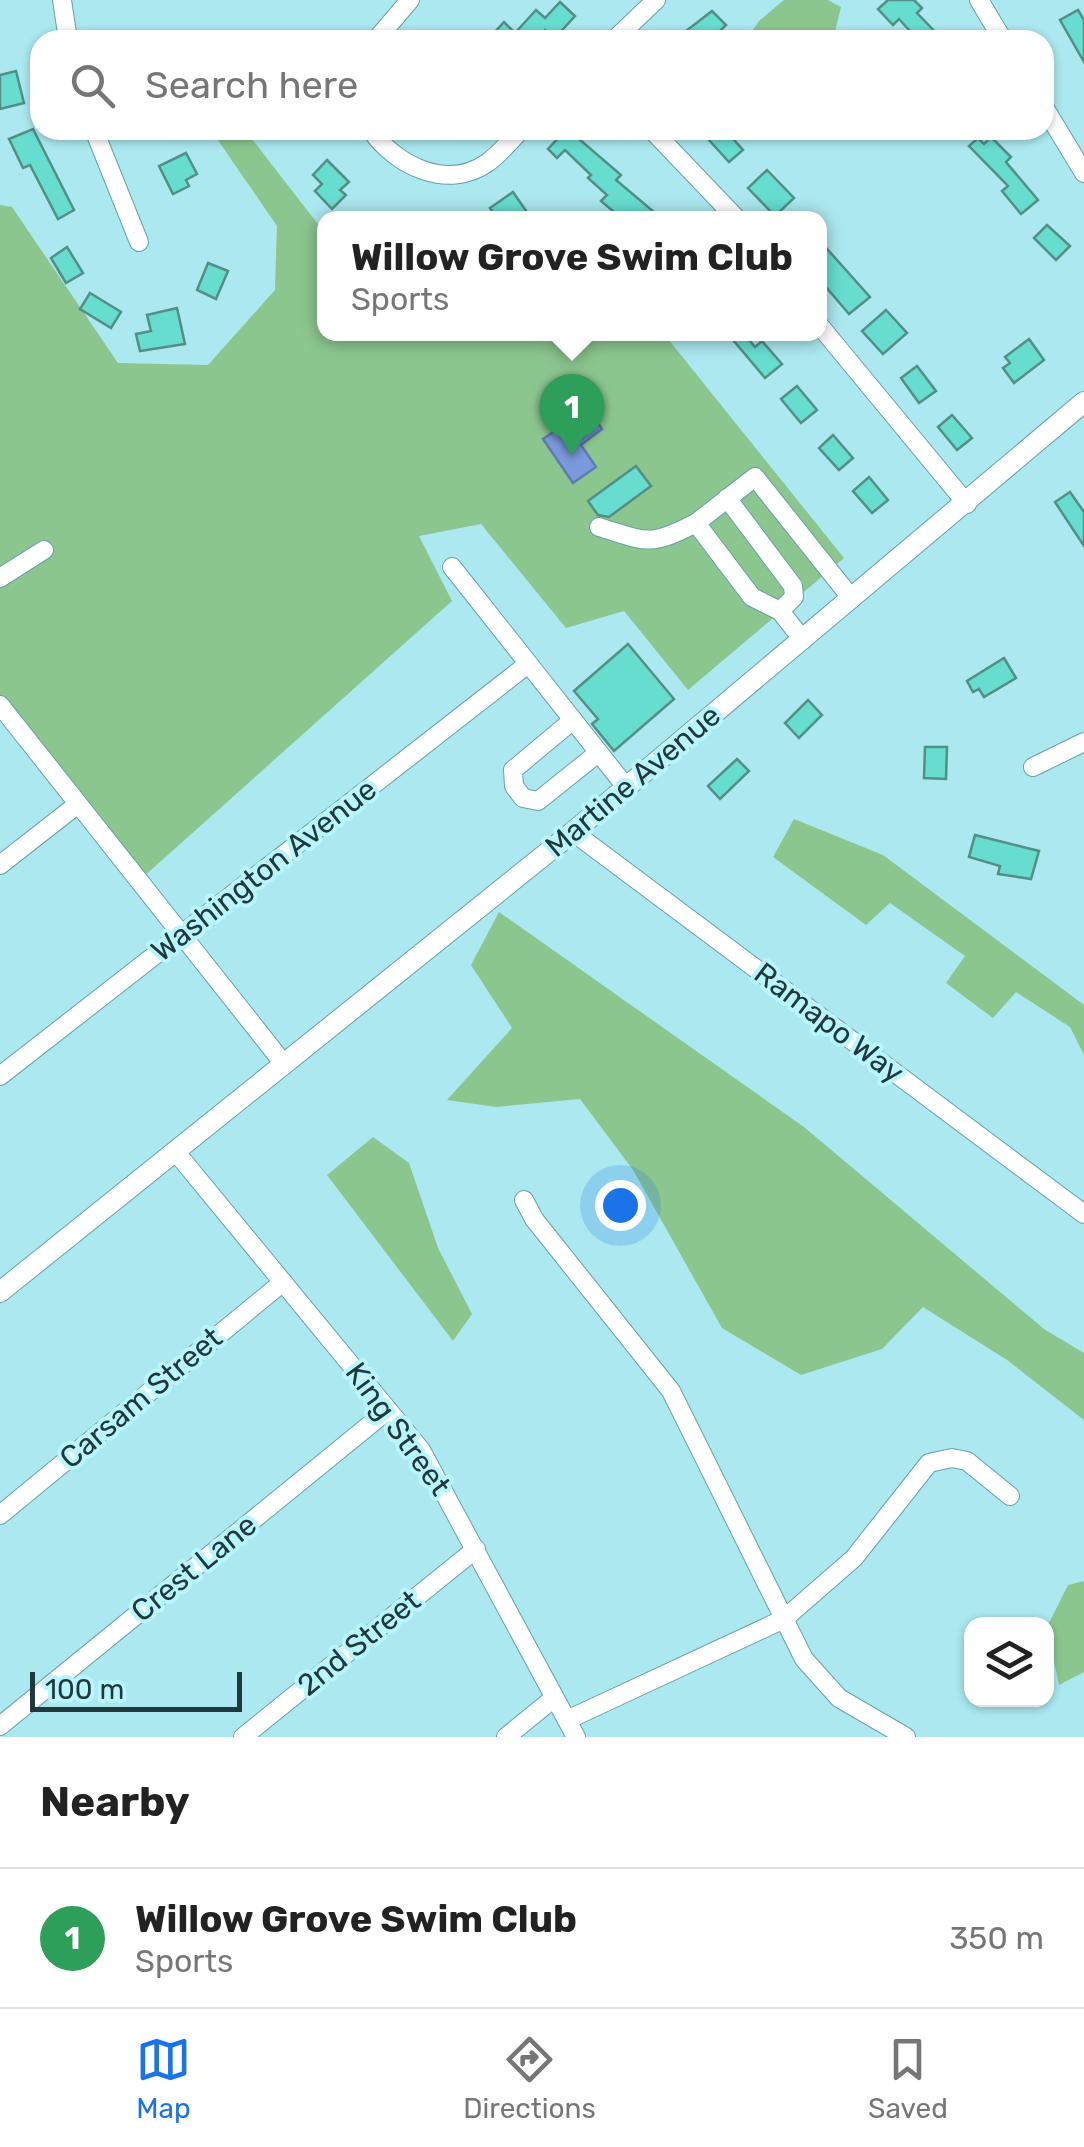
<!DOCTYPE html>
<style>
:root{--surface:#fff;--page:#f6f6f6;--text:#222;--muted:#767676;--line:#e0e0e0;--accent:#1a73e8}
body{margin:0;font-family:Rubik,sans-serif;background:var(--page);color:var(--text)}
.controls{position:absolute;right:30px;bottom:30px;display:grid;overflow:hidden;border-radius:20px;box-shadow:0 2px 8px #0004}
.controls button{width:90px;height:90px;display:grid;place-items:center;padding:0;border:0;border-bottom:2px solid var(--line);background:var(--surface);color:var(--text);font:50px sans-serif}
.scale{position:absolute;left:30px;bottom:25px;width:212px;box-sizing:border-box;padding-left:10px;border:5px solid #1f383b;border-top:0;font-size:28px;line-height:35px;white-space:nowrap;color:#1f383b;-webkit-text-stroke:8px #b8f5fd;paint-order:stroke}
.you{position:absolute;left:620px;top:1205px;width:35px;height:35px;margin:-25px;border:8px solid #fff;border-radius:50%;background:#1a73e8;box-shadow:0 0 0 15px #1a73e833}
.badge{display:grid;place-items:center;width:65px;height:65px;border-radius:50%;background:var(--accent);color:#fff;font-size:32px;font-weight:700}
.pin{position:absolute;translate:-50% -82px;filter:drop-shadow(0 2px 5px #0008)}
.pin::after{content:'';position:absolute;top:52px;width:35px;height:30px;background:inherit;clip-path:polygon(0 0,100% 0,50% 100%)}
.popup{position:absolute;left:317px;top:211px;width:510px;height:130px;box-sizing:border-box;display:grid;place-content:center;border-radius:20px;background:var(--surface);filter:drop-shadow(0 2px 8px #0005);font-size:32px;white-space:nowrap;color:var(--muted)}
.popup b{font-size:38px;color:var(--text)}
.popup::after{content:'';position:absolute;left:50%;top:100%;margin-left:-20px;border:20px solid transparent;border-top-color:var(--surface)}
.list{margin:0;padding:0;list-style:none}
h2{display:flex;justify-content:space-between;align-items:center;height:130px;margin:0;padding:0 40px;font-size:42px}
h2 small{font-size:32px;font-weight:400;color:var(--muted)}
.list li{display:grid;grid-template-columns:65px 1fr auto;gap:30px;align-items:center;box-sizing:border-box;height:140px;padding:0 40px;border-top:2px solid var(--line)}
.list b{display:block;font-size:38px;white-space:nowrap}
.list p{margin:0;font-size:32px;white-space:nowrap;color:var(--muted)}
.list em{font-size:32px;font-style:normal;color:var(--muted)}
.icon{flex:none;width:55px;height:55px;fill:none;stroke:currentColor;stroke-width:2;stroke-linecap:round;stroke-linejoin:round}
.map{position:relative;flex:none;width:1084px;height:1737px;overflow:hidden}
.search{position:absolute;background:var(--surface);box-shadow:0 2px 8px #0004;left:30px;right:30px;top:30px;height:110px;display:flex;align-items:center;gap:25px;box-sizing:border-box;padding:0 35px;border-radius:30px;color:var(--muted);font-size:38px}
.sheet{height:270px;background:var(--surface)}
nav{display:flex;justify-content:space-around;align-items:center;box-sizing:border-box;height:140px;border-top:2px solid var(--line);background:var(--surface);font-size:28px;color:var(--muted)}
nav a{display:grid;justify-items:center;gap:5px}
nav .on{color:var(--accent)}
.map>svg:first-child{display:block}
.green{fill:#8cc68f}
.water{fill:#7b99de;stroke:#5f7cad;stroke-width:2.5}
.building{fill:#67ddd0;stroke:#538e87;stroke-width:2.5}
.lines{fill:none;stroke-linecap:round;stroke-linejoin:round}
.minor-casing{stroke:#66a1a9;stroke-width:20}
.major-casing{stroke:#66a1a9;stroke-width:22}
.minor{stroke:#fff;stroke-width:18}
.major{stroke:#fff;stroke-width:20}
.labels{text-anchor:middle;stroke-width:8;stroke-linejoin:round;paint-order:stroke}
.street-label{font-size:30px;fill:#1f383b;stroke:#b8f5fd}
</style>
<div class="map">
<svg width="1084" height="1737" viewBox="0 0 1084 1737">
<rect width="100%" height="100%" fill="#abe8ef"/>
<g class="green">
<polygon points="784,0 828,0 841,7 833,40 746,40 759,21"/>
<polygon points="211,130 245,130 324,232 324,334 664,334 844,558 688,690 624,611 566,628 481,524 419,536 452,601 142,878 0,702 0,205 12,207 118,363 208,365 275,290 277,226"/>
<polygon points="794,819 883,855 1084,1005 1084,1055 1070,1027 1016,992 993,1018 946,983 965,956 890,903 866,925 773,857"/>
<polygon points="499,912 804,1127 1044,1329 1084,1353 1084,1420 1007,1360 923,1307 882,1349 801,1375 722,1328 633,1170 580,1099 496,1107 447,1100 512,1028 471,965"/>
<polygon points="373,1137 409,1163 438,1248 472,1314 453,1341 327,1175"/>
<polygon points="1084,1581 1084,1672 1059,1685 1047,1627 1068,1585"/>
</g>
<polygon class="water" points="588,408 602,429 581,445 596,467 573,483 543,439"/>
<g class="building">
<polygon points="888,0 914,0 922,8 917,13 943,40 918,40 899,19 893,25 878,9"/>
<polygon points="560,2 575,16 554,39 545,30 536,40 504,40 495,32 504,22 515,33 536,10 545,18"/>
<polygon points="1078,10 1084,20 1084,62 1060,20"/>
<polygon points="712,11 726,25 711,40 695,40 686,31"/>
<polygon points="16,71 24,103 0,109 0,75"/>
<polygon points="33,129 74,210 58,219 30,165 23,168 9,139"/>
<polygon points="566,130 577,130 583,135 579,139 621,175 616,180 661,218 621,218 601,201 607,195 588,178 591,175 565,150 557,158 548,149"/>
<polygon points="719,130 725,130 743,150 729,162 708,139"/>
<polygon points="991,137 1011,157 1006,162 1038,200 1021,214 1002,191 1008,186 969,146 978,138 984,144"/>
<polygon points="186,153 197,174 186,180 189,186 173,194 159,166"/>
<polygon points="327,160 349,182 340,190 346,195 332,209 315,191 322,184 313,175"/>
<polygon points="767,170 794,198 775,216 748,188"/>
<polygon points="513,192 531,218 497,218 490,208"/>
<polygon points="1047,225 1070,246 1056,260 1034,238"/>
<polygon points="820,241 870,297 849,314 820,280"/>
<polygon points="67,247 83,273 66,283 51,258"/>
<polygon points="208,263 228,271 216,299 197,290"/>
<polygon points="90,293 121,312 111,328 80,309"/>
<polygon points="177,308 185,344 140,351 136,334 151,331 147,315"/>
<polygon points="886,310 907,333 883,354 862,331"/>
<polygon points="728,334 744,334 755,347 762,341 782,364 765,378"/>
<polygon points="1029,339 1044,360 1014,383 1003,368 1010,363 1005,357"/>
<polygon points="917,366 936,391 919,403 901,378"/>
<polygon points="797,386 817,410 801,423 781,399"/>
<polygon points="952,415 972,438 957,450 938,427"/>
<polygon points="833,435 853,458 839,470 819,448"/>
<polygon points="636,466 651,486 609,517 598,515 588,501"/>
<polygon points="869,477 888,500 872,513 853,491"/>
<polygon points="1070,492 1084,512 1084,546 1055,502"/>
<polygon points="628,644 674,699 614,751 592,724 598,719 574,691"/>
<polygon points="1004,658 1016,678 984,697 979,689 973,692 967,681"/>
<polygon points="808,700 822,715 799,738 785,723"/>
<polygon points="925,747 947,747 946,779 924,778"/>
<polygon points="737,759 749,771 720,799 708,786"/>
<polygon points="975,835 1039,851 1031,879 998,874 1000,866 969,857"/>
</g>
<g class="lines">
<g class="minor-casing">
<g id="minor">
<polyline points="62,0 68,40"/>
<polyline points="979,0 1003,40"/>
<polyline points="376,40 410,0"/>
<polyline points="614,40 656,0"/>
<polyline points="1044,107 1084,173"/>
<polyline points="94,130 139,242"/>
<path d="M 371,130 C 395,165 447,191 487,163 C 500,154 510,141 521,130"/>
<polyline points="652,130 736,218"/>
<polyline points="820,326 967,504"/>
<polyline points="727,498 793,586 794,597 780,611"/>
<path d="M 599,527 C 648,542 649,547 696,523"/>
<polyline points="452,567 626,787"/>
<polyline points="0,578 44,550"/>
<polyline points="803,640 780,611 752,597 696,523 755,477 852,599"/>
<polyline points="0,705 284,1064"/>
<polyline points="573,720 513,770 514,786 523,798 538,801 598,753"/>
<polyline points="1033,767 1084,742"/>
<polyline points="573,832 1084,1214"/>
<polyline points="0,865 78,804"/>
<polyline points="0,1076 528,664"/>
<polyline points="175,1151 421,1450 576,1737"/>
<polyline points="524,1200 534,1219 671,1391 804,1659 839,1698 906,1737"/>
<polyline points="0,1515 283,1282"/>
<polyline points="567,1720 784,1619 854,1558 929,1463 952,1458 967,1461 1010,1496"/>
<polyline points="0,1726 388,1410"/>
<polyline points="243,1737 476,1549"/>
<polyline points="506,1737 554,1698"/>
</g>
</g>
<g class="major-casing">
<polyline id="major" points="0,1292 573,832 1084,402"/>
</g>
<use href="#minor" class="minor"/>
<use href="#major" class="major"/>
</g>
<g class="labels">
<g class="street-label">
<text transform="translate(633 781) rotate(-40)" y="10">Martine Avenue</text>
<text transform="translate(264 870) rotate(-38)" y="10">Washington Avenue</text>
<text transform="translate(829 1023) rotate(37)" y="10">Ramapo Way</text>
<text transform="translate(141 1398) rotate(-40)" y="10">Carsam Street</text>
<text transform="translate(398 1429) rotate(54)" y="10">King Street</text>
<text transform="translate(194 1568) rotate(-39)" y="10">Crest Lane</text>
<text transform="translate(359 1643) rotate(-39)" y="10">2nd Street</text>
</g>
</g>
</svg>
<div class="controls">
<button><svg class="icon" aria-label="layers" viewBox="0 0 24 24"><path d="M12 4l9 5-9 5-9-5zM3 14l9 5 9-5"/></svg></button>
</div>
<div class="scale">100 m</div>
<div class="you"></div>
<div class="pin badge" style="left:572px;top:456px;background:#2e9e5b">1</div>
<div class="popup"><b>Willow Grove Swim Club</b>Sports</div>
<div class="search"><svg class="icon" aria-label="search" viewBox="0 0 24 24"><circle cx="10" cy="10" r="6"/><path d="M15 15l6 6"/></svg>Search here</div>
</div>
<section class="sheet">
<h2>Nearby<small></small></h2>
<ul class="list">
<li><span class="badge" style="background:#2e9e5b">1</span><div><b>Willow Grove Swim Club</b><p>Sports</p></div><em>350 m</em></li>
</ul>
</section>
<nav>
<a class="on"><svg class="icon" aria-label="map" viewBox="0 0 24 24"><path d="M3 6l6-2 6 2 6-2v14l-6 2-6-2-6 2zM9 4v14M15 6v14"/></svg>Map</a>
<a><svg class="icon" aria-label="directions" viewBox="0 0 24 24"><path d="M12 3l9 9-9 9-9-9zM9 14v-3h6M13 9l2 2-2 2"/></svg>Directions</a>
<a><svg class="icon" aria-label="saved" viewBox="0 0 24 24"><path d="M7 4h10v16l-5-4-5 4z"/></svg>Saved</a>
</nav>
